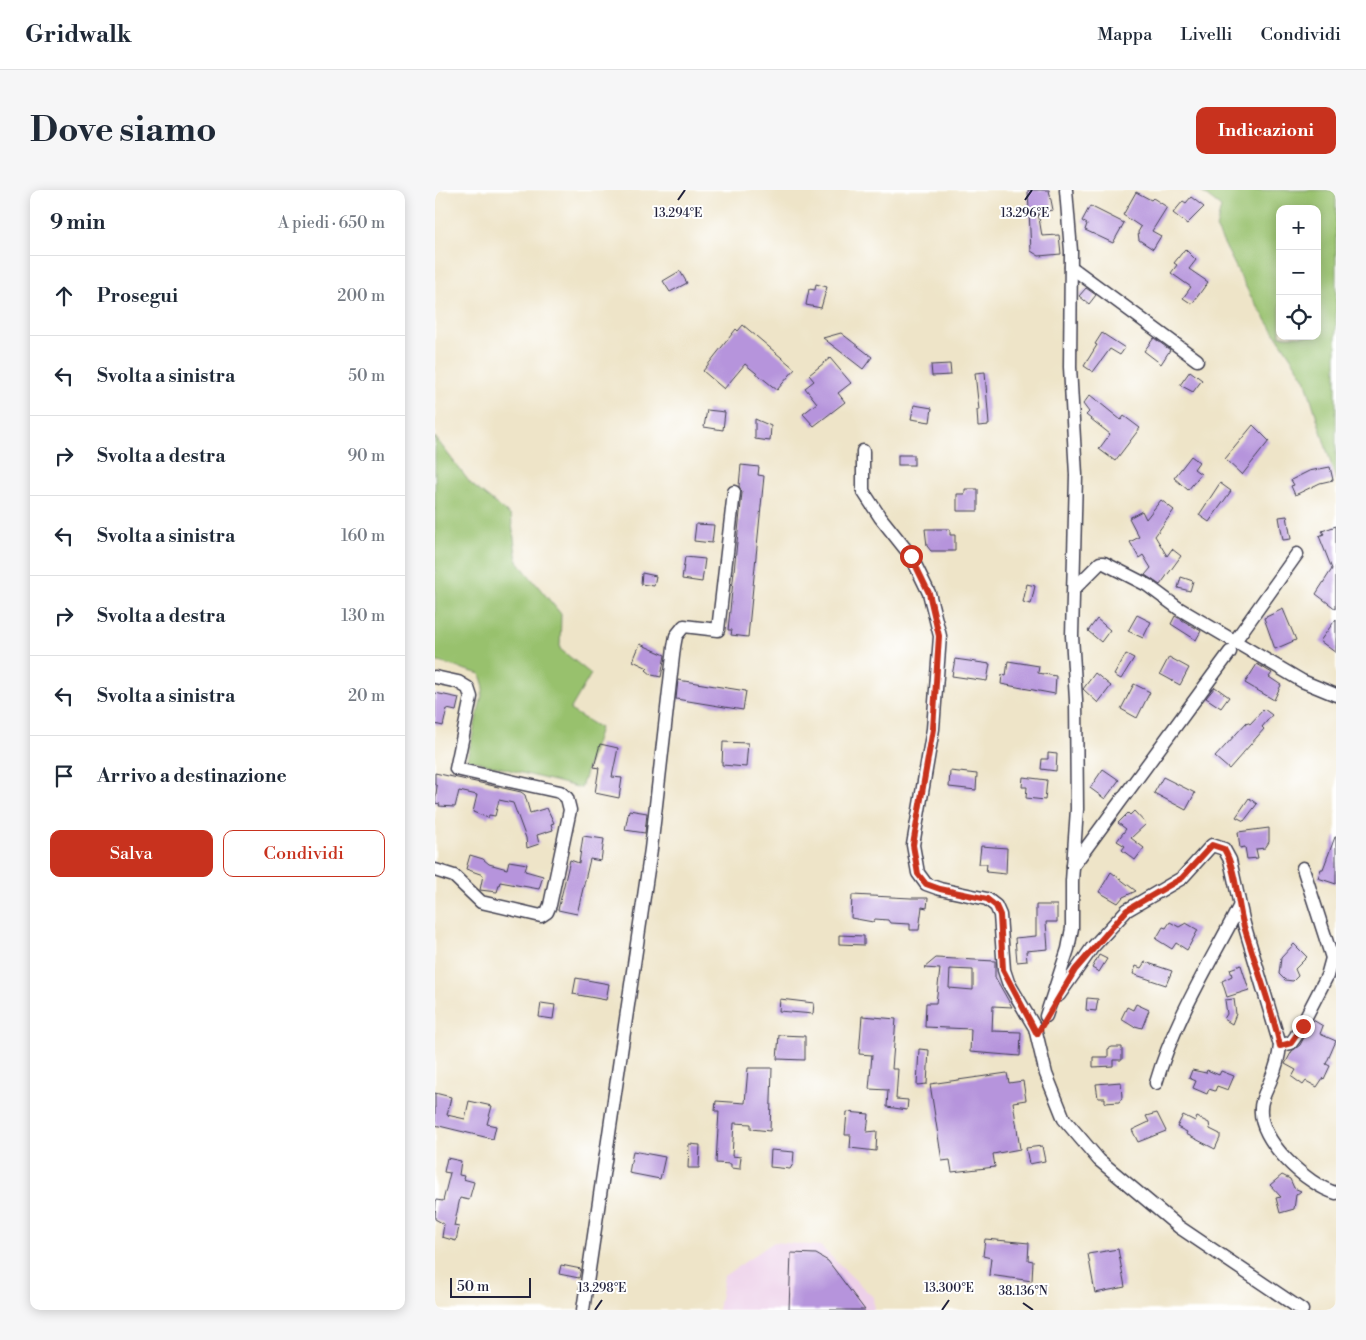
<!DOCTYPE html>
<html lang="it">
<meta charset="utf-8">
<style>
:root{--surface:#fff;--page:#f6f6f7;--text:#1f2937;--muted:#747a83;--line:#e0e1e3;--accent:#c8321e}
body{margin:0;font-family:"Libre Bodoni",serif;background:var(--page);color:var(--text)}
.controls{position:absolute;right:15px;top:15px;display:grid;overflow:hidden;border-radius:10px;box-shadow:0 2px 12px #0003}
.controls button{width:45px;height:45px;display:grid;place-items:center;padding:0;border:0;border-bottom:1px solid var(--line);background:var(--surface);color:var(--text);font:25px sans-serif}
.scale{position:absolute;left:15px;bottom:12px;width:81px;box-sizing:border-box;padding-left:5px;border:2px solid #22223b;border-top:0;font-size:14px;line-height:18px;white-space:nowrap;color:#22223b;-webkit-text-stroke:4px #fff;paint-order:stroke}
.stop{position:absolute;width:15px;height:15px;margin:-11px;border:4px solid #c8321e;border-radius:50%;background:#fff}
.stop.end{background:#c8321e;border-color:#fff;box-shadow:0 1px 5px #0008}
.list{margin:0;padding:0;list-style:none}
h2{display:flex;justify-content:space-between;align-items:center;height:65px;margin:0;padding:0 20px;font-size:21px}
h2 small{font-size:16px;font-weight:400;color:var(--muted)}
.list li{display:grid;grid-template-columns:32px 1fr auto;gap:15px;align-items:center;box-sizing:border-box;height:80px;padding:0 20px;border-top:1px solid var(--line)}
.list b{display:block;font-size:19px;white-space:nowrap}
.list em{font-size:16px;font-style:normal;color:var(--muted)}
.actions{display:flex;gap:10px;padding:15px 20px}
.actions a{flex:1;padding:11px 0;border:1px solid var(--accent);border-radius:10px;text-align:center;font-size:18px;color:var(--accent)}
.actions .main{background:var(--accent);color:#fff}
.icon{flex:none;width:28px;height:28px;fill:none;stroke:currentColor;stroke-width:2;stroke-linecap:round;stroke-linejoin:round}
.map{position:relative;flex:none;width:901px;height:1120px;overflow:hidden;border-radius:10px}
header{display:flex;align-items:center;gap:30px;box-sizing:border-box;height:70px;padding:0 25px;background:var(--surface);border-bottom:1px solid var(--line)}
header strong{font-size:24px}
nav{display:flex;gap:28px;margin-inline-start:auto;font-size:18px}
.intro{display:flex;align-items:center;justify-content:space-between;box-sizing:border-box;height:120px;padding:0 30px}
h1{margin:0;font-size:35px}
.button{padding:12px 22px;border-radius:10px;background:var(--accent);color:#fff;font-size:18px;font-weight:700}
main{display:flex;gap:30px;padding:0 30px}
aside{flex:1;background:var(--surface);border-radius:10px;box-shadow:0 2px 12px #0003}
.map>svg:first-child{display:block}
.built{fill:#edd0e9}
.green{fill:#98c16d;stroke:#5d7254;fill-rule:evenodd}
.building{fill:#b694dc;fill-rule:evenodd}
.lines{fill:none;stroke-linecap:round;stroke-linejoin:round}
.street-casing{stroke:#413f50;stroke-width:15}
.street{stroke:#fff;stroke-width:12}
.route{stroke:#c8321e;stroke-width:6}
.ticks{fill:none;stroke:#22223b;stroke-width:2}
.ticks-label{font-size:12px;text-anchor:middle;fill:#22223b;stroke:#fff;stroke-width:4;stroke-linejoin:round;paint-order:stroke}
</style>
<header>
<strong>Gridwalk</strong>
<nav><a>Mappa</a><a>Livelli</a><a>Condividi</a></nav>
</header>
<div class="intro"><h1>Dove siamo</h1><a class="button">Indicazioni</a></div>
<main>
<aside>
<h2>9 min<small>A piedi · 650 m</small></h2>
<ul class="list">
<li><svg class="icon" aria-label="ahead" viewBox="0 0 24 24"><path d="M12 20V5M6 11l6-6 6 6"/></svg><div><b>Prosegui</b></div><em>200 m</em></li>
<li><svg class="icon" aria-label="left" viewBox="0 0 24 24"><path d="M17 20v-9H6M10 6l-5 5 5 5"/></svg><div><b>Svolta a sinistra</b></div><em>50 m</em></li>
<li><svg class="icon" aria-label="right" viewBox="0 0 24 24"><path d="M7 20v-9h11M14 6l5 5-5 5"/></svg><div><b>Svolta a destra</b></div><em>90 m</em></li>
<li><svg class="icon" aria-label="left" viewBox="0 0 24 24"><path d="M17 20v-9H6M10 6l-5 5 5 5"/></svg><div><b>Svolta a sinistra</b></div><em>160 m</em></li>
<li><svg class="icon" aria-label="right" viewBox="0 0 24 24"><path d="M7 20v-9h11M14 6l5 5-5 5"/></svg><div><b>Svolta a destra</b></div><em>130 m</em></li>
<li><svg class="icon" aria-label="left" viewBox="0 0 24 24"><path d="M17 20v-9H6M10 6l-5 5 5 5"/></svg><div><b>Svolta a sinistra</b></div><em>20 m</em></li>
<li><svg class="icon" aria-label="arrive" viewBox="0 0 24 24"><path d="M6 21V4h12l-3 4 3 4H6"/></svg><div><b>Arrivo a destinazione</b></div></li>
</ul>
<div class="actions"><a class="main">Salva</a><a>Condividi</a></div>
</aside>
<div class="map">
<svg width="901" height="1120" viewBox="0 0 901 1120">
<rect width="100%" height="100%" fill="#fff"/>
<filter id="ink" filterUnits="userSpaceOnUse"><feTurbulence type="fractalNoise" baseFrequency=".02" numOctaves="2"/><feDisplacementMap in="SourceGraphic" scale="10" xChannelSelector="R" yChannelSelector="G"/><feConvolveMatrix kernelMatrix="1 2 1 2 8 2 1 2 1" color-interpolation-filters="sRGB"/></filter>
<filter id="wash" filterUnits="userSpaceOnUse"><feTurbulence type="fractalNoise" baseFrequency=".0096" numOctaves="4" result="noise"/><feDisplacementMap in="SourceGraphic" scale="20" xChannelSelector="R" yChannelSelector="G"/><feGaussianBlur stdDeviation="1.12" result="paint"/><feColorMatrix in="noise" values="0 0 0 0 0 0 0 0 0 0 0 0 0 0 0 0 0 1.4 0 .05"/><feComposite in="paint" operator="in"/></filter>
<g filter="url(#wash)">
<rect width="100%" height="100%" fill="#eee4c8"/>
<polygon class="built" points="339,1052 385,1056 438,1107 439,1120 283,1120 289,1086"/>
<g class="green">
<path d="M 764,0 L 901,0 L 901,290 L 870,189 L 815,105 L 781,38 L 786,17 ZM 845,19 L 882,19 L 882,146 L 845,146 Z"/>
<polygon points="0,247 36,294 76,326 82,371 126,424 125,459 156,484 135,520 165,538 146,598 32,569 49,497 45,484 0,471"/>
</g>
<g id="blocks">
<g class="building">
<polygon points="593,0 614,0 618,20 603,22 607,46 624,45 626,64 604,66 596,61"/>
<polygon points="701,2 716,10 718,8 732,17 717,41 726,46 718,59 704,50 703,42 706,37 688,25"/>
<polygon points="756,7 769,17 752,34 738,23 748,11 751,13"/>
<polygon points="655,16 689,33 678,53 650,40 652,34 647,31"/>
<polygon points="750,59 761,70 754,79 773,92 757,114 748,108 756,97 736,83 742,75 739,73"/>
<polygon points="245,81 252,93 235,102 228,91"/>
<polygon points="381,94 392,97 386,118 371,115 374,99 380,100"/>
<polygon points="651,98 661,105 654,114 644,106"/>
<polygon points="308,135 360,179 342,200 310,174 289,199 268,181 301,139 303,141"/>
<polygon points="406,143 437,167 428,179 388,148"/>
<polygon points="667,143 690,158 685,165 675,159 658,182 649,176 662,155 660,154"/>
<polygon points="719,148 735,160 726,174 709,161"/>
<polygon points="395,168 416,193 403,203 410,212 379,236 368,224 382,213 370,198 379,191 374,185"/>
<polygon points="515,174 516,185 497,186 496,175"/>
<polygon points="755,181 767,190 758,202 745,195"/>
<polygon points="550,182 554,235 543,236 542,220 544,220 540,183"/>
<polygon points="655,205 686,230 689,226 705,238 680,271 664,259 675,244 651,225 654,222 648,214"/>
<polygon points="479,215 497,218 495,232 476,229"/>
<polygon points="272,220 290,222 288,240 269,237"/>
<polygon points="320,229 336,236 335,251 320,249"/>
<polygon points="818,235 834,251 807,285 790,269"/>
<rect x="463" y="265" width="16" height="10"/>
<polygon points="756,266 764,272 759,279 766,284 753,300 739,288"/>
<polygon points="306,275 324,277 323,285 329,286 313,447 296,445 297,440 293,440 307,303 304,296"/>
<polygon points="895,277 898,290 885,293 860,305 856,296 859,295 856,290 874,281"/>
<polygon points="785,293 796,301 774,332 764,325"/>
<polygon points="530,299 543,299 543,321 522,321 522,304 530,304"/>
<polygon points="726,310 739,320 720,346 732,366 737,359 746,366 725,395 710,385 716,378 708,365 704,368 695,352 704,347 694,328 707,321 711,329"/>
<polygon points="852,326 856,349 848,350 844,327"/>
<polygon points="261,334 279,335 277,353 259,351"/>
<polygon points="901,336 901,419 881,404 897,379 884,346 889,344 887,341"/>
<polygon points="490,339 515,339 515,345 520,345 520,361 496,361 492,356"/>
<polygon points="250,367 270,369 267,392 247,389"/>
<polygon points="207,383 221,386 219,396 206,394"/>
<polygon points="746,387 758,391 755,401 743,398"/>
<polygon points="592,394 600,396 596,414 588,412"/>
<polygon points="848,419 861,450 840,459 829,428"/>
<polygon points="702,425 716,432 708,448 693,441"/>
<polygon points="740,426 766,441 761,450 736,434"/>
<polygon points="662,429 675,440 666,452 653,441"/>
<polygon points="901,429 901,463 885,451"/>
<polygon points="205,454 230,465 226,487 217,485 211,480 213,478 198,471"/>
<polygon points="691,464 699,468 686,489 679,485"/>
<polygon points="734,467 754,478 745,495 725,484"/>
<polygon points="520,469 555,474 552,491 517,486"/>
<polygon points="573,471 604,476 603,483 621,486 620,504 566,494 567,485 571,486"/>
<polygon points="822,474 837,483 834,487 846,495 839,510 810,493"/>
<polygon points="660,483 676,496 663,513 648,499"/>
<polygon points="243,490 311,501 308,520 241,509"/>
<polygon points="699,494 715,502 702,528 686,519"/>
<polygon points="780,497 794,507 786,518 771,508"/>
<polygon points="0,503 24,508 21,521 12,519 8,536 0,534"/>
<polygon points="829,519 837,525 827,537 829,539 794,579 780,567 812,532 815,534"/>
<polygon points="288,552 313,553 311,577 287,575"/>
<polygon points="165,554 183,558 177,587 187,588 184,608 160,603 164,578 159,577"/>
<polygon points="613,563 622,564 621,581 606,579 607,569 613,569"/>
<polygon points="668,579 684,590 670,609 655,598"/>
<polygon points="515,581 542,584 541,600 514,597"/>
<polygon points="0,583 86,602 90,605 95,623 112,618 119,633 116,634 118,640 102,645 104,654 92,658 91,648 78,613 64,610 60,626 54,625 53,628 38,622 42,605 24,601 20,617 4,616 5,614 0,613 2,596 0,595"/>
<polygon points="588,587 612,590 610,610 591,608 592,597 587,597"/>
<polygon points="728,587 760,603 751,620 719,603"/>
<polygon points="814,608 822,614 809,631 801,627"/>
<polygon points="194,620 212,623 210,643 190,640"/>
<polygon points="699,621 711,634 696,648 709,658 700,670 687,660 690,656 682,651 691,639 683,633 693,623 695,625"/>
<polygon points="834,638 834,652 830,658 821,659 823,668 812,669 810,657 805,658 803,642"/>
<polygon points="148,646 169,649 166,671 155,669 142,724 123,720 135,670 144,673"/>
<polygon points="900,647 901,647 901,694 883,688 886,679 888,679"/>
<polygon points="546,656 572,658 571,684 551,682 552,674 544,674"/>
<polygon points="35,665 48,669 54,674 72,679 74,671 92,674 90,681 108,686 104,699 65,692 62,702 45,700 48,685 31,679"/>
<polygon points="676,682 701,701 688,707 683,713 664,702"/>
<polygon points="417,705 476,708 493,708 492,718 487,717 484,740 475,740 475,734 455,733 453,730 440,729 438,732 416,728"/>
<polygon points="601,715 622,715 622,732 611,732 613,759 591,761 592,771 582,772 580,748 601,746"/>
<polygon points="735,732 744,737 751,733 763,740 752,760 741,753 737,759 721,749 728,737 731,738"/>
<polygon points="404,745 429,746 429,755 404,754"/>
<polygon points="859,754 872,767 860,779 863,786 858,791 850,790 844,784 846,768"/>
<polygon points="664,765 672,769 664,782 657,778"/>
<path d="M 501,768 L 560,771 L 560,787 L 577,817 L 558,816 L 557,841 L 586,842 L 585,866 L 535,862 L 536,839 L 490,837 L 491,813 L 501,813 L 505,779 L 489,778 ZM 515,779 L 538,780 L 538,800 L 514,798 Z"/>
<polygon points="710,772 737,781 731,795 698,784 701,776 706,778"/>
<polygon points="806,775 814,800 792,807 787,791 797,786 795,779"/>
<polygon points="141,788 174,794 171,810 138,804"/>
<polygon points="652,808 663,809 661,821 651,820"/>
<polygon points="345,809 379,813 378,824 344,821"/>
<polygon points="799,809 801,824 797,834 789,829 792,824 790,810"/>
<polygon points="106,813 120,815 118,829 104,827"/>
<polygon points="701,814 714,820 707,838 700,836 699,837 686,829 692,817 698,820"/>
<polygon points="427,826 461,829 457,879 463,879 461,909 473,910 472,920 452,917 453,900 434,899 437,865 424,864"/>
<polygon points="878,830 888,836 885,844 901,851 891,874 895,876 889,889 888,888 882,897 871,891 868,895 857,887 861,880 850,874 857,861 865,855"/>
<polygon points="344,845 370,846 370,870 342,869"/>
<polygon points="677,857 687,857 687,870 678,870 678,876 658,877 658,867 673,867 673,859"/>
<polygon points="484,859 494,860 492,894 482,895"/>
<polygon points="313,878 337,878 335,941 316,939 316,934 299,933 297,966 306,967 305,975 305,979 296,978 296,974 281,973 284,921 280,921 281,911 310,913"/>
<polygon points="757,880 771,883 772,880 784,885 786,881 799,886 793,900 782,896 780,901 774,899 772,904 758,898 761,891 754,888"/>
<polygon points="572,883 574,893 588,891 591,910 578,912 585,959 558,964 560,977 517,982 515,970 507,971 495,894"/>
<polygon points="686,892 687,908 684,912 670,913 670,908 663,908 661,894"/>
<polygon points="0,903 16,907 12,925 30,929 34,911 57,916 52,934 61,936 58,949 0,935"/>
<polygon points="412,922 434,924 432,942 442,941 441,961 415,958 416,945 410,945"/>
<polygon points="722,923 731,941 703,952 697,940 714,932 711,926"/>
<polygon points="748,925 760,931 762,927 774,933 775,939 785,944 785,948 780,959 751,944 752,942 742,937"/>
<polygon points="254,954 265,955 264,978 253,978"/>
<polygon points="607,956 610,971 594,974 591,958"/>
<polygon points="336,960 359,962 358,974 355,979 335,977"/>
<polygon points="198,961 230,967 225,989 194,983"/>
<polygon points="12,968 26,971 24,985 29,986 28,989 39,992 34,1010 25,1008 19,1036 24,1037 21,1051 7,1047 9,1034 0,1029 1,1010 8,1011 15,983 9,982"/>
<polygon points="847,985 855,989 859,998 866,1001 861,1005 859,1019 845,1023 841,1008 846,1007 835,995"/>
<polygon points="550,1049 594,1053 593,1070 598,1071 597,1091 554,1085 556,1068 548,1066"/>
<polygon points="683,1059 690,1097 660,1103 653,1064"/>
<polygon points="356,1063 381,1064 393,1071 430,1120 354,1120"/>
<polygon points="126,1075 146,1079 144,1088 124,1084"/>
</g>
</g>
</g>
<g filter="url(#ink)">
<use href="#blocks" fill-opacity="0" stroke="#413f50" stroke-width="1"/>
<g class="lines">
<g class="street-casing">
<g id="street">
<polyline points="636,77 762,170"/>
<polyline points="428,261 428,301 445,327 476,366 494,403 505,446 498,539 478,655 483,683 491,694 505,699 552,709 561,716 565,725 569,780 573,792 600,838 611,884 629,929 664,970 744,1037 867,1120"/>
<polyline points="640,398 665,373 669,373 712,395 743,418 867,491 901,505"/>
<polyline points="800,451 862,364"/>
<polyline points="0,487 23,492 33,498 36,507 21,579 125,602 132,608 135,620 115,715 112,722 106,726 46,712 19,686 0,680"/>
<polyline points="638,676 795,462"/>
<polyline points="868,678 897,768"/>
<path d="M 624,805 L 657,758 L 692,720 L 747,688 L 777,655 L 789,659 L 795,670 L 809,734 L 845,855 C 844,867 841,878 836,889 C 833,898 826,908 826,918 C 823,950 872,995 901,1003"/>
<polyline points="611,826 633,759 637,738 637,691 642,619 641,510 637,446 641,285 635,177 636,61 631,0"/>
<polyline points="845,855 856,853 861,846 892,786 897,768 901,770"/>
<path d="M 721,893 C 739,831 774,775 804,717"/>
<polyline points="148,1120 216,659 239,457 241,446 249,436 283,440 299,302"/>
</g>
</g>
<use href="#street" class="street"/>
</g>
</g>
<g class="lines" filter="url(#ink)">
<path class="route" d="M 476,366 L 494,403 L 504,446 L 498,539 L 478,655 L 483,684 L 491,694 L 505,699 L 552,709 L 561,716 L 565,725 L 568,780 L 602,844 L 640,780 L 692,720 L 747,688 L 777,655 L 789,659 C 801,679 802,710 808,733 C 820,774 836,814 845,856 L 856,853 L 868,836"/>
</g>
<path class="ticks" d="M 243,10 L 250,0M 590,10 L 597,0M 588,1113 L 598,1120M 160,1120 L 167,1110M 507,1120 L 514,1110"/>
<g class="ticks-label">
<text x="243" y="27">13.294°E</text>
<text x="590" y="27">13.296°E</text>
<text x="167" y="1102">13.298°E</text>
<text x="514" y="1102">13.300°E</text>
<text x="588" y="1105">38.136°N</text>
</g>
</svg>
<div class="controls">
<button>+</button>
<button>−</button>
<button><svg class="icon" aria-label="locate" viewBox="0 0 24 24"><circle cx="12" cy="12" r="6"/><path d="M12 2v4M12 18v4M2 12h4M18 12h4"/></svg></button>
</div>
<div class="scale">50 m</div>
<div class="stop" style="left:476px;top:366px"></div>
<div class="stop end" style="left:868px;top:836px"></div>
</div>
</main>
